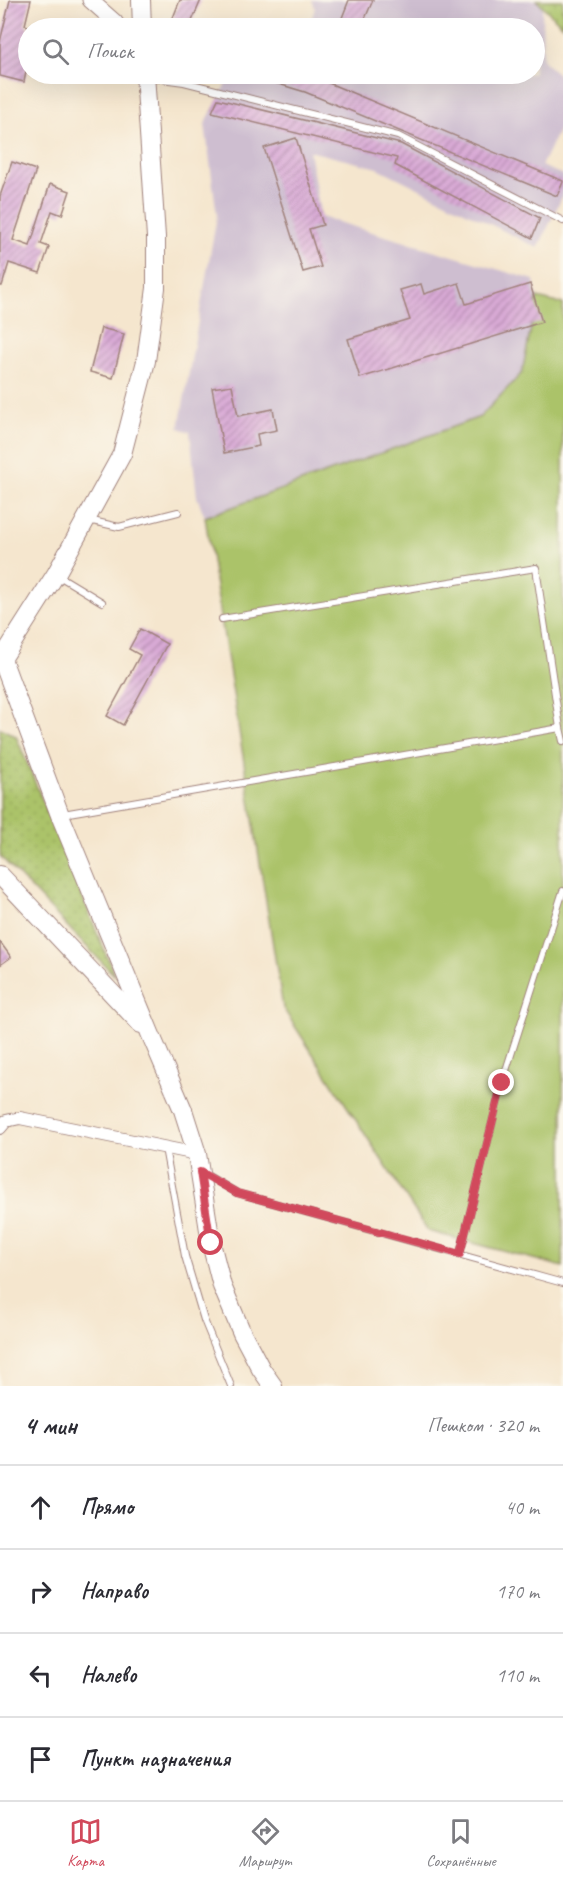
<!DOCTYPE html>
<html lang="ru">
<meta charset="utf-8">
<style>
:root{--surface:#fff;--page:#f2f2f3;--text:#2b2b33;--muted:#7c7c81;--line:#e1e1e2;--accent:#d1495b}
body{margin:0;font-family:Caveat,sans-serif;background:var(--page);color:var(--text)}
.stop{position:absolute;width:18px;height:18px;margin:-14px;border:4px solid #d1495b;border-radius:50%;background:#fff}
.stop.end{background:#d1495b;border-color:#fff;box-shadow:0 2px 6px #0008}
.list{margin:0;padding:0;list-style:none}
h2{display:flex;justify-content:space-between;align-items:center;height:78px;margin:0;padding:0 24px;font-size:26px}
h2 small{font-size:20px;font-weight:400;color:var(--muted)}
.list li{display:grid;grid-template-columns:39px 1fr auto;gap:18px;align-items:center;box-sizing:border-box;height:84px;padding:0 24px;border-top:2px solid var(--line)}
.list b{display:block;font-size:22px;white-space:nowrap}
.list em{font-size:20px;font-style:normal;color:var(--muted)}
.icon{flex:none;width:33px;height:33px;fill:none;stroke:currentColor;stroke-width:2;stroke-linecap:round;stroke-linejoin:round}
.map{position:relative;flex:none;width:563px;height:1386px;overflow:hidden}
.search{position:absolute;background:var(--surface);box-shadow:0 6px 24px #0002;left:18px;right:18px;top:18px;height:66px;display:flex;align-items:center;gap:15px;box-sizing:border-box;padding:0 21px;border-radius:33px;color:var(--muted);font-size:22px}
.sheet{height:414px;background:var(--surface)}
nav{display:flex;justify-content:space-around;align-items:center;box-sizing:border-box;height:84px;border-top:2px solid var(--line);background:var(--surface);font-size:16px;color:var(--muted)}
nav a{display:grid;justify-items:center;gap:3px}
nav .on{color:var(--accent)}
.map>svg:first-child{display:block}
.industrial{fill:#cebed0}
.grass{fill:url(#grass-dots);stroke:#7a714a;stroke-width:1.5}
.garden{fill:#abc369;stroke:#7a714a;stroke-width:1.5}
.building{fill:url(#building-hatch)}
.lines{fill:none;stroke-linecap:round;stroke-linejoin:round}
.service-casing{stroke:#a0827c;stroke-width:8}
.minor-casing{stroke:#a0827c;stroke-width:14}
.tertiary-casing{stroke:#a0827c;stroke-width:17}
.secondary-casing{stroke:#a0827c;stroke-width:20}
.primary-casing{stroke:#a0827c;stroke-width:22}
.service{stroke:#fff;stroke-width:6}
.minor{stroke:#fff;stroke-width:12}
.tertiary{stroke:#fff;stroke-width:15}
.secondary{stroke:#fff;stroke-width:18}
.primary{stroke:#fff;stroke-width:20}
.route{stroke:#d1495b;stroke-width:8}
</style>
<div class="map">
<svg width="563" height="1386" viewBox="0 0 563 1386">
<defs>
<pattern id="grass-dots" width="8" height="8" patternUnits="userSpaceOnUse" patternTransform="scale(1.5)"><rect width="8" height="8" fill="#abc369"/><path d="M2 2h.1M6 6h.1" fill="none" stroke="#95a75b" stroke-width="1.8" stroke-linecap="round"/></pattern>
<pattern id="building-hatch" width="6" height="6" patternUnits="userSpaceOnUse" patternTransform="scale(1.5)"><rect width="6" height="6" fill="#d9aad6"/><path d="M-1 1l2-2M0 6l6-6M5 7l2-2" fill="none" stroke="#b28aae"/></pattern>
</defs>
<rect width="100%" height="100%" fill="#fbf7ec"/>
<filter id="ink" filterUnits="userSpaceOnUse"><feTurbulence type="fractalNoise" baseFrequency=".0167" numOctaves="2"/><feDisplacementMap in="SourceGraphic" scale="12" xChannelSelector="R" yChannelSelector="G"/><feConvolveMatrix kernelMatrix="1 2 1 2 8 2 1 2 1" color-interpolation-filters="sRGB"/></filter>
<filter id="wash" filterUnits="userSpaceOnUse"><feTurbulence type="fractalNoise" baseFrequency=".008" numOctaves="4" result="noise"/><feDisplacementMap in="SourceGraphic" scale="24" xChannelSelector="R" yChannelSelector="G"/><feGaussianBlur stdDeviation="1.35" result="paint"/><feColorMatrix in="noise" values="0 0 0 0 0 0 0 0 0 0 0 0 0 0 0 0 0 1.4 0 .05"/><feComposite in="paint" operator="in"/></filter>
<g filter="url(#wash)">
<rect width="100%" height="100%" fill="#f5e6ce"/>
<polygon class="industrial" points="312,0 536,0 542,6 543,61 563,78 563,121 541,166 563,175 563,195 538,248 378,168 309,151 321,217 534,280 537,298 522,373 480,417 205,517 197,497 190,432 179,428 217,216 205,124 231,74 534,74 534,28 309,28 315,8"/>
<g class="grass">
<polygon points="536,0 563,0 563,26"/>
<polygon points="0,728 16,736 115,976 0,856"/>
</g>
<polygon class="garden" points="537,298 563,304 563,1267 428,1231 283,1008 205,517 480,417 522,373"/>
<g id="blocks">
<g class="building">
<polygon points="10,0 31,0 25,25 28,26 28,62 24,82 0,76 0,42"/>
<polygon points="180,0 201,0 189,28 169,28"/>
<polygon points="349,0 373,0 361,28 338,28"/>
<polygon points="252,74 303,74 312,76 563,181 563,182 557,196 305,92 252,76"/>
<polygon points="218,99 401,144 540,218 532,238 395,165 397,158 212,112"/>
<polygon points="296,138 323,225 309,229 321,267 303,272 264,148"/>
<polygon points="12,162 36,170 13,240 30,246 50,184 70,191 62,215 52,211 41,244 49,247 40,273 9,263 2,286 0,286 0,196"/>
<polygon points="459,283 466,304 530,284 542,322 360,378 348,339 410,320 400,290 421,284 424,294"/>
<polygon points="101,328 124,334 113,378 90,372"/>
<polygon points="232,385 238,416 273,409 277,430 257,434 259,446 224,453 212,388"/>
<polygon points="140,629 167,644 123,725 107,716 140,655 129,649"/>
<polygon points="0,942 11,957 0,965"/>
</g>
</g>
</g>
<g filter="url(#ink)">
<use href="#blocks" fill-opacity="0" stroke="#a0827c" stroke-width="1.5"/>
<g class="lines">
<g class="service-casing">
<g id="service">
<polyline points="147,77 184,82 398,136 563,221"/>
<polyline points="88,520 119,527 178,512"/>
<polyline points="59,576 102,602"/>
<polyline points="560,728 563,741"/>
<polyline points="63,814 560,728 536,568 222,619"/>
<polyline points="165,1148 185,1256 204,1320 231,1386"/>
<polyline points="203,1173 237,1193 563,1283"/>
<polyline points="460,1254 502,1083 563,891"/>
</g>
</g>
<g class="minor-casing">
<polyline id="minor" points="0,1128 6,1121 20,1118 197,1154"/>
</g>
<g class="tertiary-casing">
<polyline id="tertiary" points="90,0 115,22 119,28"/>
</g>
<g class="secondary-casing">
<g id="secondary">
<polyline points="141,0 142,28"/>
<polyline points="145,74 156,237 156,288 146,361 122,454 56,574 2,659 60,815 150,1033 183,1110 197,1154 211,1243 222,1286 242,1333 261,1369 273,1386"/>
<polyline points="0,875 141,1024"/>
</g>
</g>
<g class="primary-casing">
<polyline id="primary" points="0,656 2,659 0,661"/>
</g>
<use href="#service" class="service"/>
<use href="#minor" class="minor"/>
<use href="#tertiary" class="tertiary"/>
<use href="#secondary" class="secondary"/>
<use href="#primary" class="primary"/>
</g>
</g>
<g class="lines" filter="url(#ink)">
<polyline class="route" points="211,1243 200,1172 237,1193 460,1254 502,1083"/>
</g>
</svg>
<div class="stop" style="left:211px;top:1243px"></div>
<div class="stop end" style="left:502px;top:1083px"></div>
<div class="search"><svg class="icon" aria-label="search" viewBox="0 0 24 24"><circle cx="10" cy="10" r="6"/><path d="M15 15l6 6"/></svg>Поиск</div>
</div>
<section class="sheet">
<h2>4 мин<small>Пешком · 320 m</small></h2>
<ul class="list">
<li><svg class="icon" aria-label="ahead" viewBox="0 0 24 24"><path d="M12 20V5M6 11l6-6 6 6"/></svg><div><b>Прямо</b></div><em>40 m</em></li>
<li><svg class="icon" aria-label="right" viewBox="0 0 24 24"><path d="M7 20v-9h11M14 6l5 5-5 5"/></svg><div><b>Направо</b></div><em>170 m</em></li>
<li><svg class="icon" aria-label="left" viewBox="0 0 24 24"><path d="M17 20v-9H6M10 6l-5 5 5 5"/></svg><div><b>Налево</b></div><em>110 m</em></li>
<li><svg class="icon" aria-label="arrive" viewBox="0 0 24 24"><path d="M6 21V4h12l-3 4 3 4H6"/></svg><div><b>Пункт назначения</b></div></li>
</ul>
</section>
<nav>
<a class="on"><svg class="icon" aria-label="map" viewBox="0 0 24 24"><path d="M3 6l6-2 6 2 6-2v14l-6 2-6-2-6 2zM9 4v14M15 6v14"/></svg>Карта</a>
<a><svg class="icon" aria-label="directions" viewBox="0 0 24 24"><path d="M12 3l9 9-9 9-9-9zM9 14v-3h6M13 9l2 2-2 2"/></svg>Маршрут</a>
<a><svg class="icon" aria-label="saved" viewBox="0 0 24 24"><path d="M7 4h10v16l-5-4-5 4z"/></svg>Сохранённые</a>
</nav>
